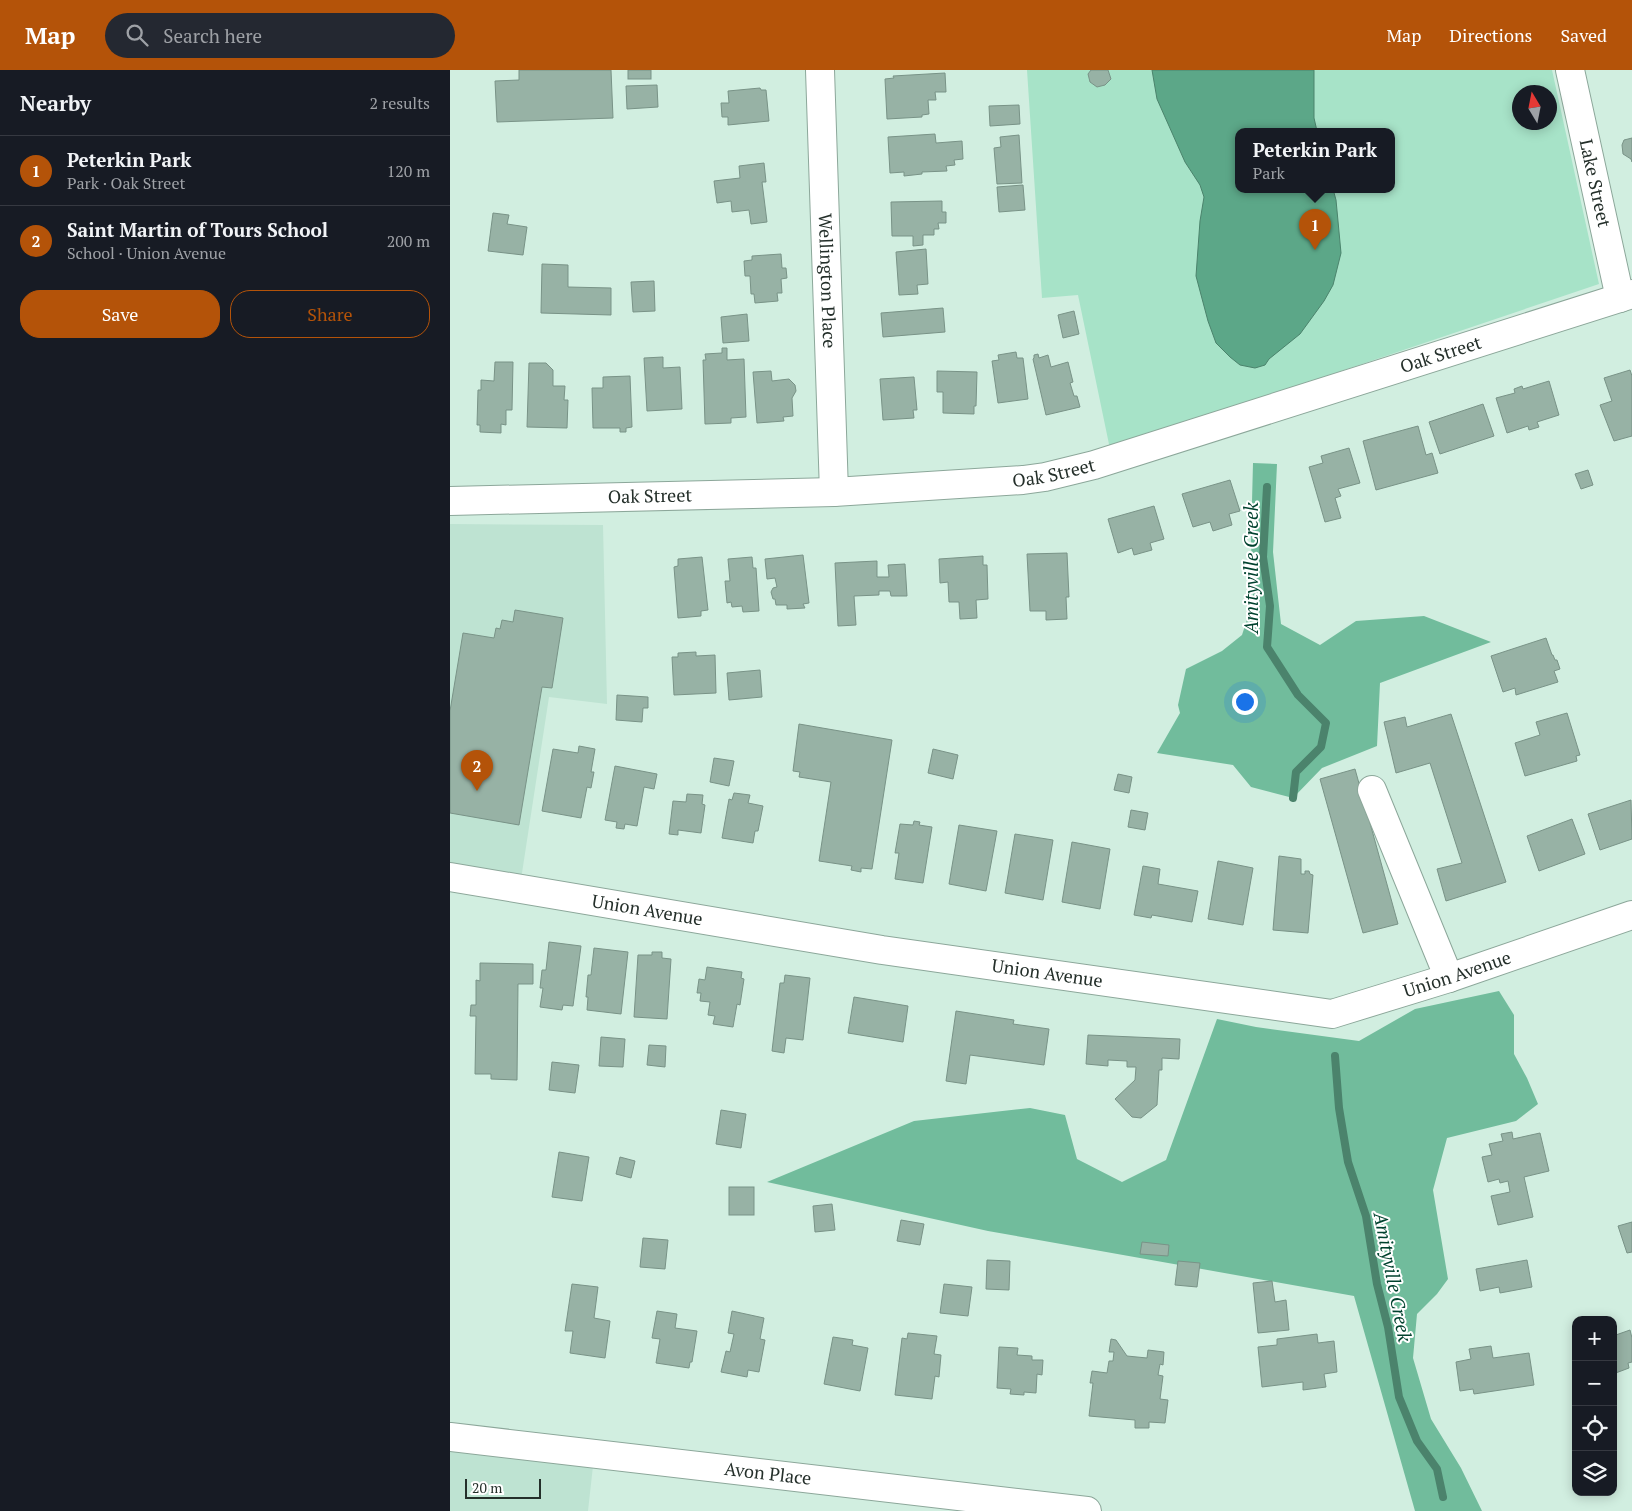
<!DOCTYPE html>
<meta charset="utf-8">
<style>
:root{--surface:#171b24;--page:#242831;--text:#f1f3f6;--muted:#9ea1a6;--line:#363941;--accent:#b45309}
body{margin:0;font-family:"PT Serif",serif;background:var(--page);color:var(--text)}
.controls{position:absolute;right:15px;bottom:15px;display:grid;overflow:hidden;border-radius:10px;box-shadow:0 2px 12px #0003}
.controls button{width:45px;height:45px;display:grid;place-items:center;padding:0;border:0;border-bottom:1px solid var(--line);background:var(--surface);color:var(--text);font:25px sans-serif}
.compass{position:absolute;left:1062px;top:15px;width:45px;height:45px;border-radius:50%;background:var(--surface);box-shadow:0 2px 12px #0003;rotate:350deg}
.scale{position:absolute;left:15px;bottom:12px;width:76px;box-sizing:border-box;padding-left:5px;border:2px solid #242f2a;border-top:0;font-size:14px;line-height:18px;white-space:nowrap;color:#242f2a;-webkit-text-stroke:4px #fff;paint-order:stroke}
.you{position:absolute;left:794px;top:631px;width:18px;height:18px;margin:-12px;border:4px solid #fff;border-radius:50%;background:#1a73e8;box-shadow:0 0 0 8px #1a73e833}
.badge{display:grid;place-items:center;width:32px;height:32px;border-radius:50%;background:var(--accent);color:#fff;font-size:16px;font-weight:700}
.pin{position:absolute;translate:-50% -41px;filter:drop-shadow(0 1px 2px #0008)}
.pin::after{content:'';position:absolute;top:26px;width:18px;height:15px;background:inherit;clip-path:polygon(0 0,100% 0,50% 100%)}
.popup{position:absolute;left:785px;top:58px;width:160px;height:65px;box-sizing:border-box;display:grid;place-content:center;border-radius:10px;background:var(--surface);filter:drop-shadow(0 1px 4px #0005);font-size:16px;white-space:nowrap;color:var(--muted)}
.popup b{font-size:19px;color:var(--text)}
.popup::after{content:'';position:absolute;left:50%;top:100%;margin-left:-10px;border:10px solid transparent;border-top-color:var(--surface)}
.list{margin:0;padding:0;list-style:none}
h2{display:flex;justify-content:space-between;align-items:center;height:65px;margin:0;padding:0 20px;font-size:21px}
h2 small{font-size:16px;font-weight:400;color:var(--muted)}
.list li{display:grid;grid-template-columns:32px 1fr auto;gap:15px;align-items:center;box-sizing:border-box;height:70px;padding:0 20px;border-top:1px solid var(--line)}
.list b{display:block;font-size:19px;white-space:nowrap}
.list p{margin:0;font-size:16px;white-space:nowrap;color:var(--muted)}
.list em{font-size:16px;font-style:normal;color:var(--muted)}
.actions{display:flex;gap:10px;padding:15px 20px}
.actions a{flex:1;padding:11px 0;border:1px solid var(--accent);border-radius:20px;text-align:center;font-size:18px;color:var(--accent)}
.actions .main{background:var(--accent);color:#fff}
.icon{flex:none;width:28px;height:28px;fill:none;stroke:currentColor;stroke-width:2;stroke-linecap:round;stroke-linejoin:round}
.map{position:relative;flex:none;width:1182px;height:1441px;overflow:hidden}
header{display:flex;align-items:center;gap:30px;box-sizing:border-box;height:70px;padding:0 25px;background:var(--accent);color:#fff}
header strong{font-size:24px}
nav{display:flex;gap:28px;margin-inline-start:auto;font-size:18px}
.search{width:350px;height:45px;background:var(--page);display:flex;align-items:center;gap:12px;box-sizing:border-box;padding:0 18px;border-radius:28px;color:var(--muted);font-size:19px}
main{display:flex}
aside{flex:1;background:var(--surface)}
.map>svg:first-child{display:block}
.built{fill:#bee3d2}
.green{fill:#a7e3c8;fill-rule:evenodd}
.forest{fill:#71bc9c}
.water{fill:#5ca788;stroke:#4b836c}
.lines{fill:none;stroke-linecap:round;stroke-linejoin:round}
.stream{stroke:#4b836c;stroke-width:8}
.building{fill:#97b2a5;stroke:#799387}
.minor-casing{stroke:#8ca79a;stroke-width:30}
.major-casing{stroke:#8ca79a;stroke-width:30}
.minor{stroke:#fff;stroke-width:28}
.major{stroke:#fff;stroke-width:28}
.labels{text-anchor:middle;stroke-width:4;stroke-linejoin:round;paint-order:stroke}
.street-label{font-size:18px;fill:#242f2a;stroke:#fff}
.water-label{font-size:19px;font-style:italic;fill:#00422e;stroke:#fff}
</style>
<header>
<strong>Map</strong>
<div class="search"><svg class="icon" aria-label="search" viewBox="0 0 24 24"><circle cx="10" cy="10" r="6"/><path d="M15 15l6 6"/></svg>Search here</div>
<nav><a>Map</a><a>Directions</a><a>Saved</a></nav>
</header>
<main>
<aside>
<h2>Nearby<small>2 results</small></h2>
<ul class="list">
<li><span class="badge">1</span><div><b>Peterkin Park</b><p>Park · Oak Street</p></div><em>120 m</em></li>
<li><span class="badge">2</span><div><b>Saint Martin of Tours School</b><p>School · Union Avenue</p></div><em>200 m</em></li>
</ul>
<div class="actions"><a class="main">Save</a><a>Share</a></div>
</aside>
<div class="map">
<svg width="1182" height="1441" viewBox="0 0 1182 1441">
<rect width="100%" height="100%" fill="#d1eee0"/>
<g class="built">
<polygon points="0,454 153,455 157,634 99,627 70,816 0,805"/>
<polygon points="0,1377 143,1396 138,1441 0,1441"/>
</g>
<path class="green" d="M 577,0 L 1102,0 L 1149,214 L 660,379 L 628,225 L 592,228 ZM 1070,22 L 1100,22 L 1100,52 L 1070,52 ZM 789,61 L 941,61 L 941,119 L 789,119 Z"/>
<g class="forest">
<polygon points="803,393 827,394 823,482 831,554 870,575 906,551 974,546 1041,572 930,613 927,676 872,698 843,728 801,717 783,695 707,683 730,643 728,635 736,599 772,581 792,565 803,531 801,471"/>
<polygon points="1049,921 1064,945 1064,984 1077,1008 1088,1034 1066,1051 997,1068 983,1120 998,1209 987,1224 967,1244 963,1288 981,1349 1011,1398 1032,1441 965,1441 904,1226 538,1161 317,1112 464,1051 580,1038 615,1045 627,1089 672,1112 716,1090 767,949 806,957 909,971 965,939"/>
</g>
<polygon class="water" points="702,0 864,0 864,48 867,61 789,61 789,119 883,119 886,130 891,183 883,215 874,231 850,264 819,289 815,295 805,298 790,295 780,287 766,273 758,251 746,206 750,151 754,127 750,115 735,92 707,29"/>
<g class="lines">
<g class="stream">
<polyline points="817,417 813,487 820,536 817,577 848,625 876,653 871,677 846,702 843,728"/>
<polyline points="885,986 889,1038 898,1092 916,1146 927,1214 938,1257 949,1327 967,1371 987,1399 993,1427"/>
</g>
</g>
<g class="building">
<polygon points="69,0 161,0 163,48 47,52 45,11 69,10"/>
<rect x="178" y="0" width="23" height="9"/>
<polygon points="641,0 658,0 661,9 655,15 647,17 640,12 638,4"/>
<polygon points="495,3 496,22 485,22 486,30 478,30 479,44 472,45 472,47 437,49 435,9 444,8 443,6"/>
<polygon points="207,15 208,37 177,39 176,16"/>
<polygon points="310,18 311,20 316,20 319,51 278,55 278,47 272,47 271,33 279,33 278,21"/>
<polygon points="569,35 570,54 540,56 539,36"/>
<polygon points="485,64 486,73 512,71 513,89 504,90 505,95 496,96 497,101 472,102 472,104 454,106 454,102 440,103 438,67"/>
<polygon points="569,65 572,113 547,114 544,78 551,77 550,67"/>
<polygon points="1182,68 1182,92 1181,89 1173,84 1172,75 1174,70"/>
<polygon points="314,93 316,112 312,112 317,152 301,154 299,140 282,142 281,131 267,133 264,111 290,108 289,96"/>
<polygon points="573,115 575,140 549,142 547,117"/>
<polygon points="492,131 492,142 496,142 496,153 488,153 489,159 484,159 484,165 473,165 473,175 463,176 463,166 442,166 441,132"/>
<polygon points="43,143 59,145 57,154 77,157 73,185 38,181"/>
<polygon points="476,179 478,214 467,215 468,224 449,225 446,182"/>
<polygon points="331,184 332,198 336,198 337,208 331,209 332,223 327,223 328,231 305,233 304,224 301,224 300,206 295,206 294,191 302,190 302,186"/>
<polygon points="92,194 118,195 118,217 161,218 161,245 91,243"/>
<polygon points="204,211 205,241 183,242 181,212"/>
<polygon points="493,238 495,262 433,267 431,243"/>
<polygon points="624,241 629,264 613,268 608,245"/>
<polygon points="297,244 299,271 273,273 271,247"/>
<polygon points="272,278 277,278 277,290 294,289 296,347 281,348 281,353 255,354 253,290 256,290 255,284 272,283"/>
<polygon points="566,282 567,288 573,288 578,329 548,333 542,291 549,290 548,285"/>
<polygon points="588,284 589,288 598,285 601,297 618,292 623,312 620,313 624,326 627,326 630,337 596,345 583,289 584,288 584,285"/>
<polygon points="213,287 213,298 230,297 232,339 197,341 194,288"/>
<polygon points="45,292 63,292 62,340 56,340 56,355 51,354 51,363 30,362 30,355 27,355 28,320 31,320 31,310 44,311"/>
<polygon points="79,293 96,293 103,300 103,316 115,316 114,330 118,330 117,358 77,357"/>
<polygon points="1180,300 1182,306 1182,366 1164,371 1150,335 1162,331 1154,308"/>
<polygon points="321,301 322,311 339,309 345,315 346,321 342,328 343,346 333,347 334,351 307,353 303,302"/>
<polygon points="487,301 527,302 526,336 524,336 524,344 493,343 493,322 487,322"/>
<polygon points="180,306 182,357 176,358 176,362 170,362 170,358 143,358 142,318 153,318 153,307"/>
<polygon points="464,307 467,340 463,340 464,348 433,350 430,309"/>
<polygon points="1099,311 1109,345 1087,352 1089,357 1079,360 1078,356 1057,363 1046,328 1065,323 1064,319 1072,316 1073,319"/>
<polygon points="1033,334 1044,366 990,384 979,352"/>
<polygon points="968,356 976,385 982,383 988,403 926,420 913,371"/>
<polygon points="899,378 910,413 888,419 891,426 885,428 891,448 875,452 859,397 873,393 871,386"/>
<polygon points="1138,400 1143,415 1131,419 1125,404"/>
<polygon points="780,410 790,441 779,444 782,455 763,461 760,452 743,457 732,424"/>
<polygon points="704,436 714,469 700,473 702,480 684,485 682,478 668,483 658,449"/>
<polygon points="617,483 619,527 616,527 617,549 596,550 596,541 580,541 577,484"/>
<polygon points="353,485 359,533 353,534 355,538 337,539 337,535 326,535 325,529 323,529 321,522 323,518 327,517 325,508 317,509 315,489"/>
<polygon points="533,486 533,495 537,495 538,529 526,530 527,548 510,549 509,532 499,532 498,512 490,513 489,489"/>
<polygon points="252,487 258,540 251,541 251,546 228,548 224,497 228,496 228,489"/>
<polygon points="302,487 303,498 306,498 309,541 293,542 292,536 282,537 281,532 277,533 275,511 280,511 278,489"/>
<polygon points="427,491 427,507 439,507 438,495 455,494 457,526 441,526 440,521 429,521 429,525 404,526 406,555 388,556 385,493"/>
<polygon points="65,540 113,548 102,618 92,617 69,755 0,743 0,641 13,563 44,568 46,558 50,559 52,550 63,552"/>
<polygon points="1096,568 1102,585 1103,585 1105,590 1107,590 1110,599 1104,601 1108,612 1066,625 1065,618 1053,622 1041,586"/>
<polygon points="246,582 246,586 265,585 266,623 224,625 222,587 228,587 228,583"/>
<polygon points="310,600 312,627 279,630 277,603"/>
<polygon points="167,625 198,627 198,638 193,638 192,652 166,650"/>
<polygon points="1117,643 1130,685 1126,686 1127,691 1075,706 1065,673 1090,665 1086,652"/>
<polygon points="1001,644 1056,812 996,831 987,799 1012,793 980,693 946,703 934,652 955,647 957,657"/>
<polygon points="349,654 442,670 422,799 411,798 411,802 401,800 402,796 369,791 381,712 349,707 350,702 343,701"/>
<polygon points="129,676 145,679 141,702 144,702 141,718 137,717 131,748 92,741 103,679 128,683"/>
<polygon points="483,679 508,685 503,709 478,703"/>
<polygon points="264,688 284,691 279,716 260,712"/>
<polygon points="165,696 207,704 204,719 194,717 187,756 175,754 174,759 166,758 167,752 155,750"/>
<polygon points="905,699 948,854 913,863 870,709"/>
<polygon points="668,704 682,707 679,723 664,720"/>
<polygon points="284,723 300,725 298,733 313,736 308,761 305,761 303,773 272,768 279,729 282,730"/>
<polygon points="237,724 253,725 252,734 255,735 251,763 228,760 228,765 219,764 223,731 236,732"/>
<polygon points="1181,730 1182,769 1150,780 1138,744"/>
<polygon points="681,740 698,743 695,760 678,757"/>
<polygon points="1122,749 1135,784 1089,801 1077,766"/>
<polygon points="464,751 470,752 469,755 482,757 473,813 445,809 449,783 445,783 450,754 463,755"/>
<polygon points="509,755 547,761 536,821 499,814"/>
<polygon points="565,764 603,770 593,830 555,823"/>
<polygon points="622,772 660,779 650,839 612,832"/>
<polygon points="829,786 851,789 851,804 855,804 855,801 859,801 860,804 863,805 858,863 823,860"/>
<polygon points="768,791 803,798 793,855 758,849"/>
<polygon points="693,796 710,799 708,814 748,821 742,852 702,845 701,848 684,845"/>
<polygon points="99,872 131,876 123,936 113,935 112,940 90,937 93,918 90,918 92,900 96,900"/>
<polygon points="144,878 178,882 171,944 137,940 138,927 136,927 138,905 141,905"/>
<polygon points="202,882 212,882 212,888 221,889 217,949 184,947 188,885 202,885"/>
<polygon points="30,893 83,894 83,914 68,914 67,1010 41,1009 41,1004 25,1004 26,946 20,946 21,935 26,935 26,910 30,911"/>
<polygon points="257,897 292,902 291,908 294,909 290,935 287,934 283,957 263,954 265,946 258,945 260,932 250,931 251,923 247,923 249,909 255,910"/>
<polygon points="335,905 360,908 353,970 336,968 334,983 322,981 330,913 334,913"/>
<polygon points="404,927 458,936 453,972 398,963"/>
<polygon points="506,941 564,950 563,954 599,959 594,995 520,985 516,1014 496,1011"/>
<polygon points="638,965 730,969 729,989 712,988 712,1000 709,1000 707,1035 691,1048 682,1047 665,1029 685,1010 686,997 677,997 677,991 658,990 658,996 636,994"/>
<polygon points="151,967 175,969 173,997 149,996"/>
<polygon points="199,975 216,976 215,997 197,995"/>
<polygon points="102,992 129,995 125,1023 99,1020"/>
<polygon points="271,1040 296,1044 291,1078 266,1074"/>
<polygon points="1062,1062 1063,1069 1090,1063 1099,1101 1074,1107 1083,1147 1048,1155 1041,1126 1060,1122 1058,1111 1050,1113 1049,1109 1038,1112 1032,1087 1042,1085 1039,1074 1053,1071 1051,1064"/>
<polygon points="109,1082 139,1087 132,1131 102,1127"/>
<polygon points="170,1087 185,1091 181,1108 166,1104"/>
<rect x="279" y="1117" width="25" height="28"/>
<polygon points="382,1134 385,1160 365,1162 363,1136"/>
<polygon points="451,1150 474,1154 470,1175 447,1171"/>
<polygon points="1182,1152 1182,1182 1177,1183 1168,1156"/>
<polygon points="193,1168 218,1170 215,1199 190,1197"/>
<polygon points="692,1172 719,1175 718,1186 690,1184"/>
<polygon points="537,1190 560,1191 559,1220 536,1219"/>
<polygon points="1077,1190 1082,1217 1050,1223 1049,1217 1030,1221 1026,1199"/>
<polygon points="728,1191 750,1193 747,1217 725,1215"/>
<polygon points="822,1211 825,1232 836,1230 839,1260 808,1263 803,1213"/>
<polygon points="122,1214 148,1217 144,1248 160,1251 155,1288 120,1283 123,1261 115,1261"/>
<polygon points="494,1214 522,1217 518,1246 490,1243"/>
<polygon points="207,1241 227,1244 225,1258 247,1261 242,1292 240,1292 239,1298 206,1293 210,1269 202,1268"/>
<polygon points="282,1241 314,1248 310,1269 315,1270 309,1302 298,1300 297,1307 271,1302 276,1281 280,1282 284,1264 278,1263"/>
<polygon points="1180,1260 1182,1268 1182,1292 1178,1293 1179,1298 1163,1304 1163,1266"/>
<polygon points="458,1263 487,1266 484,1284 491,1285 489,1307 485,1306 482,1329 445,1325 452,1268 457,1269"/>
<polygon points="867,1264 868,1273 884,1271 887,1302 874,1304 876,1317 853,1320 853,1312 812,1317 808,1277 827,1275 827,1269"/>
<polygon points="383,1267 403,1270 402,1275 418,1278 410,1321 374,1314"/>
<polygon points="661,1269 666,1270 677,1286 697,1288 698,1280 714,1282 713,1295 710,1294 708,1305 713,1306 710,1329 718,1330 715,1353 699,1352 699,1358 685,1358 685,1350 639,1346 643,1313 640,1313 642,1301 657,1303 659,1291 663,1291 664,1282 659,1282"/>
<polygon points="1041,1276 1043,1288 1079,1283 1084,1315 1024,1324 1023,1319 1010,1321 1006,1292 1021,1289 1019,1279"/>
<polygon points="549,1277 568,1278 567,1285 582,1286 582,1290 593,1290 592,1305 587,1304 586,1323 574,1322 574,1325 560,1324 561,1319 547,1318"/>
</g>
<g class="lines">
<g class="minor-casing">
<g id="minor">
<path id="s1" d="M 370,0 L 384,422"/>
<path id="s2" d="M 1120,0 L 1170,228"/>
<polyline points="922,720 999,908"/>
<path id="s3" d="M 0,807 L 432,880 L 882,944 L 999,908 L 1182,845"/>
<path id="s4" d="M 0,1367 L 637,1441"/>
</g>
</g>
<g class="major-casing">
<g id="major">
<path id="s5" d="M 0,431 L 384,422 L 573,410 L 595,407 L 644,395 L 1182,224"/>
</g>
</g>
<use href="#minor" class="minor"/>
<use href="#major" class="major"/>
</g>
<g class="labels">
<g class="street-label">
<text dy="6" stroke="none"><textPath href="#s2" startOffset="116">Lake Street</textPath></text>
<text dy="6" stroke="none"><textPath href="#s1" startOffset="211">Wellington Place</textPath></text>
<text dy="6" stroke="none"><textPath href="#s5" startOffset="1010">Oak Street</textPath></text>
<text dy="6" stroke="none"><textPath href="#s5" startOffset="605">Oak Street</textPath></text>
<text dy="6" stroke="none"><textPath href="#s5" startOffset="200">Oak Street</textPath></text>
<text dy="6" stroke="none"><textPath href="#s3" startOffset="200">Union Avenue</textPath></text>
<text dy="6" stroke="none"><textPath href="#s3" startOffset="605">Union Avenue</textPath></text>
<text dy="6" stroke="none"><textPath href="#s3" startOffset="1024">Union Avenue</textPath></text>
<text dy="6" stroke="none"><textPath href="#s4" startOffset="320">Avon Place</textPath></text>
</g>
<g class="water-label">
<text transform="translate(801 498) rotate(-90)" y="7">Amityville Creek</text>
<text transform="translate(943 1207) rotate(79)" y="7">Amityville Creek</text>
</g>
</g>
</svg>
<div class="controls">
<button>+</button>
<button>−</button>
<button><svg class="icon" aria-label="locate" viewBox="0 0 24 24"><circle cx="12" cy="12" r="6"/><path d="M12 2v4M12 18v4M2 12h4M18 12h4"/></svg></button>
<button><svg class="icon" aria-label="layers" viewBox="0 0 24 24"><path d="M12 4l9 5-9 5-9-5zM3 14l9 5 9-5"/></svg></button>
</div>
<svg class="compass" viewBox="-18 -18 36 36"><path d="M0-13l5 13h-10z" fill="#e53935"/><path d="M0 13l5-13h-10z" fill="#9ea1a6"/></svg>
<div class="scale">20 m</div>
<div class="you"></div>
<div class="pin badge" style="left:865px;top:180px">1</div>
<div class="popup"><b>Peterkin Park</b>Park</div>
<div class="pin badge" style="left:27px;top:721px">2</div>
</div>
</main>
